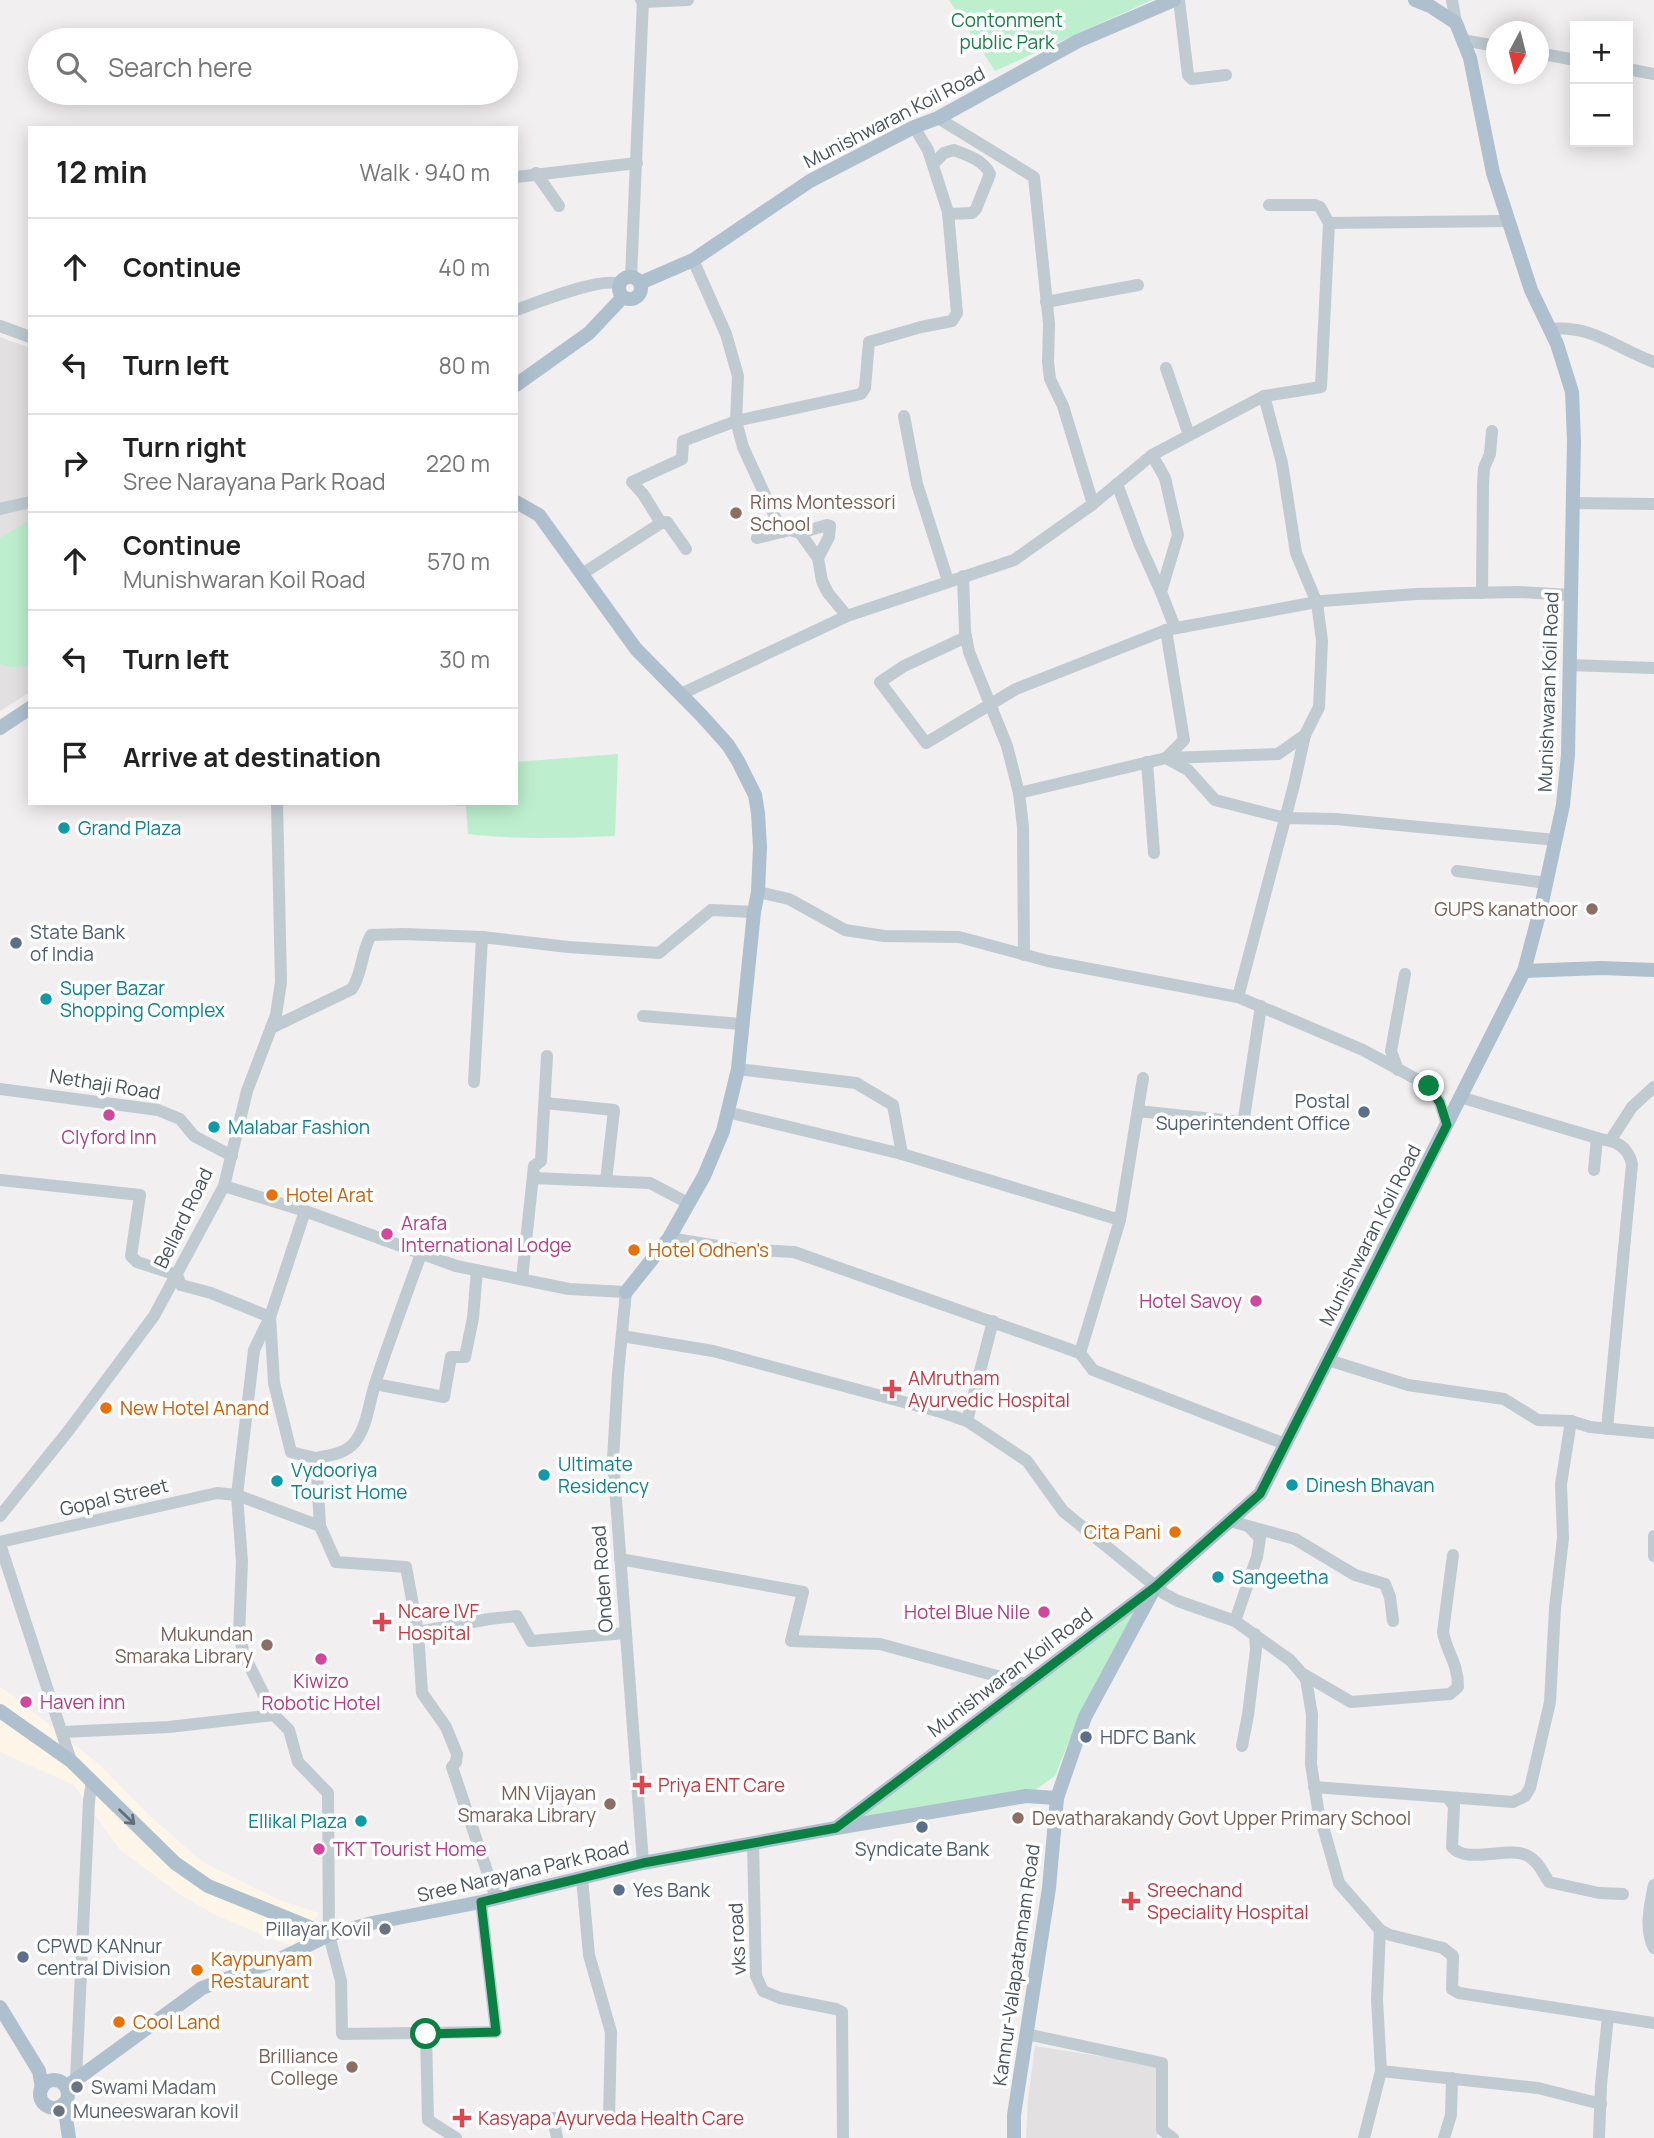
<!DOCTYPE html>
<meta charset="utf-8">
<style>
:root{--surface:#fff;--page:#f6f6f6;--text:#222;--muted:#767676;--line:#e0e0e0}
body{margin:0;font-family:Manrope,sans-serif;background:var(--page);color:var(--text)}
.controls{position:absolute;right:21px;top:21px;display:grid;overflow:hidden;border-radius:0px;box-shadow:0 4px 18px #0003}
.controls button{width:63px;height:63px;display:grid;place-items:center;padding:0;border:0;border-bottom:2px solid var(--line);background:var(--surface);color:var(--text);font:35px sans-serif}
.compass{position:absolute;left:1486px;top:21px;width:63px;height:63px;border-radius:50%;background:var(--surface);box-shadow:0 4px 18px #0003;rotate:187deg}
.stop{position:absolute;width:21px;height:21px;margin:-16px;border:5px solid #0b8043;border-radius:50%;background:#fff}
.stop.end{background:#0b8043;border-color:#fff;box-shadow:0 2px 7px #0008}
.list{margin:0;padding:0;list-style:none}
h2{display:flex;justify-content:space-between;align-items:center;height:91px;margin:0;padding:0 28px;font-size:30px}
h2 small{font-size:23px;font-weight:400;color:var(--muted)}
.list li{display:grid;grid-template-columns:46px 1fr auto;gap:21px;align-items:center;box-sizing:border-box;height:98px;padding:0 28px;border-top:2px solid var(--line)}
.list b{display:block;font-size:26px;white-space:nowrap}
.list p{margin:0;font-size:23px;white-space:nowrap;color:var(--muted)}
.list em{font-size:23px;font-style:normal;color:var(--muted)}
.icon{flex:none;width:38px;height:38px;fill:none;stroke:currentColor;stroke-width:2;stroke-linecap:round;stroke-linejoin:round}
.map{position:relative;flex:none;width:1654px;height:2138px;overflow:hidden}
.search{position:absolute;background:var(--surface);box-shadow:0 4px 18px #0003;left:28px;top:28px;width:490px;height:77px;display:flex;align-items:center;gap:18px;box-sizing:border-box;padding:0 24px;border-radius:38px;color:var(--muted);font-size:26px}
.panel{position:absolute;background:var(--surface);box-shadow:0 4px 18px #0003;left:28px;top:126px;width:490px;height:679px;border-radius:0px}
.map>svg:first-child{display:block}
.commercial{fill:#fcf5e8}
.education{fill:#e2e0e1}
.green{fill:#bdefce}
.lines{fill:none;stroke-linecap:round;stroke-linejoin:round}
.minor{stroke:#bfcad1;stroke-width:12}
.major{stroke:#aebfce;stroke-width:14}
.oneway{stroke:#616e78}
.route{stroke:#0b8043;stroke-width:9}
.education-dot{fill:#8d6e63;stroke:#fff;stroke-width:2.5}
.culture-dot{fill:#0f9aa8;stroke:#fff;stroke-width:2.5}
.service-dot{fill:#5c6f8a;stroke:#fff;stroke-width:2.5}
.hotel-dot{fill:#d1479c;stroke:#fff;stroke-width:2.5}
.food-dot{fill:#e8710a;stroke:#fff;stroke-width:2.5}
.health-dot{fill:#e0444e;stroke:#fff;stroke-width:2.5}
.worship-dot{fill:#6b7280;stroke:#fff;stroke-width:2.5}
.labels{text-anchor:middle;stroke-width:7;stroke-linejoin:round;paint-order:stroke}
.park-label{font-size:19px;fill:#177e46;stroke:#fff}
.street-label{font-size:19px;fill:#47535c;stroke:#fff}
.education-label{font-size:19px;fill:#785e54;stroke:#fff;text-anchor:end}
.culture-label{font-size:19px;fill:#0d838f;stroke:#fff;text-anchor:start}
.service-label{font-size:19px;fill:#4e5e75;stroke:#fff;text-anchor:start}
.hotel-label{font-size:19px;fill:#b23c85;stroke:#fff;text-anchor:start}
.food-label{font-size:19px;fill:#c56008;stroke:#fff;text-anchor:start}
.health-label{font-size:19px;fill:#be3a42;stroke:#fff;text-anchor:start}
.worship-label{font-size:19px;fill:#5b616d;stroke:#fff;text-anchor:start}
</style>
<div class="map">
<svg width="1654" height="2138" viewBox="0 0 1654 2138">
<rect width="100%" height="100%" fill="#f1efef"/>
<polygon class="commercial" points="0,1687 11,1694 100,1765 148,1814 201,1861 282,1901 319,1913 293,1948 294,1946 271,1939 212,1913 182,1896 119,1849 74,1785 0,1752"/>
<g class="education">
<polygon points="0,337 30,348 30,692 0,711"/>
<polygon points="1035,2046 1156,2065 1157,2138 1026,2138 1028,2099"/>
</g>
<g class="green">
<polygon points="949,0 1152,0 995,71"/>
<polygon points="30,520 30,666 11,667 0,664 0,538"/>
<path d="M 618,754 L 615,836 C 565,838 518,840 468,834 L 466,806 L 447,805 L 447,803 L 516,803 L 516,762 Z"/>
<polygon points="1148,1595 1080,1714 1055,1776 1035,1790 850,1821"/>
</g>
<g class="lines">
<g class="minor">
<polyline points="641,0 643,2 688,0"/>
<polyline points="1179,0 1188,75 1192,79 1226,75"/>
<polyline points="1452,0 1456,23"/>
<polyline points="1463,40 1496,46"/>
<polyline points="1538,53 1575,60"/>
<polyline points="1628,69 1654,74"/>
<polyline points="938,118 1034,177 1049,324 1048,362 1050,379 1063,406 1093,504"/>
<path d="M 933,164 L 944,153 L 954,150 C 967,155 984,160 990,174 L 976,209 L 972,213 L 948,214"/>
<polyline points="536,173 559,206"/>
<polyline points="516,177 637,163"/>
<polyline points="1269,205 1315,205 1320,207 1329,223"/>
<polyline points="693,260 726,334 738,376 736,421 743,447 782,532"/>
<polyline points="631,277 643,0"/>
<polyline points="1046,302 1138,285"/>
<path d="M 516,310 C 536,303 602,276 619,284"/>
<polyline points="0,326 30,337"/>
<path d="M 1550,329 C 1594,325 1615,348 1654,362"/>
<polyline points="1166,368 1189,435"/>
<polyline points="1264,396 1321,387 1329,223 1508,221"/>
<polyline points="904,416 917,484 948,581"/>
<polyline points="1152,455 1264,396 1282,463 1296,553 1317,603 1322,641 1319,707 1305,735 1294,785 1238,997"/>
<polyline points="1117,484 1139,543 1161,592"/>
<polyline points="1573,503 1654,504"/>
<polyline points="0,509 30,502"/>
<polyline points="800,533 818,558 822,581 828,593 847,616"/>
<polyline points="757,538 790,530 800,533 827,525 830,526 829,537 818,558"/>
<polyline points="686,549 667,522 661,523 643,494 632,482 682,459 683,441 736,421 861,394 865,388 869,342 921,327 952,321 957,313 948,212 928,150 914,127"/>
<polyline points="582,574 661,523"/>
<polyline points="963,576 965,631 969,652 1007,746 1019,793"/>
<polyline points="1482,593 1483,485 1484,468 1490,454 1492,431"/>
<polyline points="966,637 904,666 880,682 926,743 1016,689 1166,630 1322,601 1416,594 1519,592 1571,595"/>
<polyline points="1570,665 1654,668"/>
<polyline points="681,694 847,616 1014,560 1093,504 1152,455 1165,478 1178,535 1161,592 1175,628"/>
<polyline points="1166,758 1188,770 1215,800 1285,818 1336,819 1556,840"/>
<polyline points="1168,758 1278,754 1305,735"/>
<polyline points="1147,762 1154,853"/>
<polyline points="1457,871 1546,883"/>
<polyline points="758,892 789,899 845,930 884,936 959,937 1048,961 1238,997 1363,1050 1429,1086 1440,1103 1447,1125"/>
<polyline points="1024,955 1023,827 1019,793 1166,758 1184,740 1166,630"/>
<polyline points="643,1016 741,1024"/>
<path d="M 271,1028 L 352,989 C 363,972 361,952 371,935 L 403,934 L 482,937 L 568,947 L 659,953 L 711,910 L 754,912"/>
<polyline points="1398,1070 1391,1051 1405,974"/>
<polyline points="474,1082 482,937"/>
<polyline points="0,1089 158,1110 180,1119 194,1136 232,1156"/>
<polyline points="1460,1097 1597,1138"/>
<polyline points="545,1103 614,1110 606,1181"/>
<polyline points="1138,1111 1241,1122"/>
<polyline points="727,1112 902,1154"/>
<polyline points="1244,1118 1261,1006"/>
<polyline points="1594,1170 1597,1138 1610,1141 1632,1107 1654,1087"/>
<polyline points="533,1178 650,1183 688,1203"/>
<polyline points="0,1180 140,1195 131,1256 137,1262 177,1275 181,1285 211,1293 270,1317 254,1350 237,1495 242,1562 239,1634 244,1655 274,1715 289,1730 298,1762 328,1793 329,1935 341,1981 342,2034 496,2032 481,1902"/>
<polyline points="224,1186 305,1211 456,1266 569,1289 626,1292 618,1374 613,1459 643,1863"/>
<polyline points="305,1211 270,1317 274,1383 291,1452 316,1458"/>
<polyline points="1120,1220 1143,1078"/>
<polyline points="669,1238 736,1249 794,1252 1080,1353 1120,1220 902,1154 893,1105 856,1083 738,1069"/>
<polyline points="522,1279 534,1166 541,1161 547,1056"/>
<polyline points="622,1336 713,1351 941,1412 967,1421 1027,1461 1063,1511 1165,1594 1178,1601 1235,1621 1290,1660 1298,1669 1306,1679 1312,1715 1311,1764 1318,1809 1339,1883 1380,1930 1390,1935 1443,1948 1453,1956 1452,1989 1459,1993 1654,2023"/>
<polyline points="1080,1353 1093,1370 1285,1444"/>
<polyline points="1328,1360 1408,1385 1504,1399 1538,1420 1571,1421 1590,1427 1654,1433"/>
<polyline points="375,1384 444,1397 451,1357 465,1357 473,1318 477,1270"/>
<polyline points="967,1421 993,1321"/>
<path d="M 1607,1429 L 1632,1164 C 1629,1151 1622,1144 1610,1141"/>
<polyline points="0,1516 69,1430 154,1316 224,1186 247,1091 276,1015 281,982 277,803"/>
<polyline points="1230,1521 1295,1539 1355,1575 1385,1584 1390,1597 1393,1621"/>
<path d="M 320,1526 L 316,1458 C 330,1455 345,1454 355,1442 C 368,1425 369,1401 376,1381 C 390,1338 406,1296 421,1254"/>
<polyline points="1654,1536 1654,1556"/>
<polyline points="0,1542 217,1493 237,1495 320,1526 336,1562 406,1567 418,1632 422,1693 446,1727 457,1754 456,1762 452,1767 496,1898"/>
<polyline points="0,1544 71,1761"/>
<polyline points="620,1559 803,1592 791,1641 880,1644 1026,1684"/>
<polyline points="1235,1621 1257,1557 1260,1538 1249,1527"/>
<polyline points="418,1632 489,1619 517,1616 531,1641 626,1633"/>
<path d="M 1303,1674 L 1351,1702 L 1450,1694 L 1458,1687 C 1458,1662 1447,1654 1443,1632 L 1453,1555"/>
<polyline points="62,1732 169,1727 274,1715"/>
<polyline points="1242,1746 1248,1715 1256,1650 1255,1634"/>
<polyline points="1314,1787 1513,1802 1525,1796 1530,1788 1550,1702 1555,1608 1563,1538 1561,1484 1571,1421"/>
<path d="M 1448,1798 L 1454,1806 L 1452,1847 C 1467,1865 1509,1845 1528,1856 C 1538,1861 1543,1873 1549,1882 L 1599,1893 L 1623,1894"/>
<polyline points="753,1843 756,1976 763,1991 780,1998 836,2009 842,2012 843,2138"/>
<polyline points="582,1878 589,1955 611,2032 609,2119"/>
<path d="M 1654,1885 C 1650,1904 1644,1930 1654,1948"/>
<polyline points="426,2034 428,2120 456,2138"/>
<polyline points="1026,2034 1162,2063 1162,2130 1173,2138"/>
<polyline points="1381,2071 1538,2088 1601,2104"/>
<polyline points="76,2079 89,1801 92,1781"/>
<polyline points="557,2138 553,2118 623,2119"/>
<polyline points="1364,2138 1381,2071 1377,1999 1380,1930"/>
<polyline points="1444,2138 1451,2115 1452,2078"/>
<polyline points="1599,2138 1601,2085 1608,2016"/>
</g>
<g class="major">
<circle cx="630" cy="288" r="11"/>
<polyline points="640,283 693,260 810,181 914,127 938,118 1078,41 1174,0"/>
<polyline points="516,385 589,333 623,297"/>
<polyline points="516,502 539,515 636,649 702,716 728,745 738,761 755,795 758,813 760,847 758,892 754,912 738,1069 723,1131 704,1176 669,1238 626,1292"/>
<polyline points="0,728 30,708"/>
<polyline points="1524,971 1601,968 1654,970"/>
<polyline points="0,1711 71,1761 175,1863 208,1886 329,1935"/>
<polyline points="836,1828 1155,1587 1260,1494 1524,971 1541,907 1563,805 1568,755 1574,441 1572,392 1557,344 1531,290 1493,173 1470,58 1456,23 1430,6 1415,0"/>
<polyline points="0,2007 39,2071 42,2088"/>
<circle cx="54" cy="2094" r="14"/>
<polyline points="66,2087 202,1988 282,1958 329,1935 372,1923 481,1902 643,1863 836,1828 1026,1796 1057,1798"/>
<polyline points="64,2104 69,2138"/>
<polyline points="1014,2138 1014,2115 1049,1888 1057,1798 1085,1717 1153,1591"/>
</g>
</g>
<defs><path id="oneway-shaft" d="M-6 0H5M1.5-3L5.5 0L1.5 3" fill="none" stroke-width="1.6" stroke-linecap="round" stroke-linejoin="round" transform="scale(1.75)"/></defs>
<use class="oneway" href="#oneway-shaft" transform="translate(127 1817) rotate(44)"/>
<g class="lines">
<polyline class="route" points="426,2034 496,2032 481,1902 643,1863 836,1828 1155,1587 1260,1494 1447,1125 1440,1103 1429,1086"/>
</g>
<g class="education-dot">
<circle cx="736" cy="513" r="7"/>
<circle cx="1592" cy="909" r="7"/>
<circle cx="267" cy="1645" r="7"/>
<circle cx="610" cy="1804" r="7"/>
<circle cx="1018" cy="1818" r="7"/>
<circle cx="352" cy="2067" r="7"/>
</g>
<g class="culture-dot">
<circle cx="64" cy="828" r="7"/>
<circle cx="46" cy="999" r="7"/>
<circle cx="214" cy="1127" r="7"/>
<circle cx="544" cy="1475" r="7"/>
<circle cx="277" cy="1481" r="7"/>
<circle cx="1292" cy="1485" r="7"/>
<circle cx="1218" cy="1577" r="7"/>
<circle cx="361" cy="1821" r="7"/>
</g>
<g class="service-dot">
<circle cx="16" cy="943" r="7"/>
<circle cx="1364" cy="1112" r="7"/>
<circle cx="1086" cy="1737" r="7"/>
<circle cx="922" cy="1827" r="7"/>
<circle cx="619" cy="1890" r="7"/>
<circle cx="23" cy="1957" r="7"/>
</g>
<g class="hotel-dot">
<circle cx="109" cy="1115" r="7"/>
<circle cx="387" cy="1234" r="7"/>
<circle cx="1256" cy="1301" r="7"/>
<circle cx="1044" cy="1612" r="7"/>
<circle cx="321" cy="1659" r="7"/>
<circle cx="26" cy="1702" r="7"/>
<circle cx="319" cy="1849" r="7"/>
</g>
<g class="food-dot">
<circle cx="272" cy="1195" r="7"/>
<circle cx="634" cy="1250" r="7"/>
<circle cx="106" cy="1408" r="7"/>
<circle cx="1175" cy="1532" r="7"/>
<circle cx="197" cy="1970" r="7"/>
<circle cx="119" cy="2022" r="7"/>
</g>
<g class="health-dot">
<path d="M888.5 1378.5h7v7h7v7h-7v7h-7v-7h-7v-7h7z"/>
<path d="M378.5 1611.5h7v7h7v7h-7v7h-7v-7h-7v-7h7z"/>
<path d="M638.5 1774.5h7v7h7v7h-7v7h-7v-7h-7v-7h7z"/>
<path d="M1127.5 1890.5h7v7h7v7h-7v7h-7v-7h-7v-7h7z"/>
<path d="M458.5 2107.5h7v7h7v7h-7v7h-7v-7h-7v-7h7z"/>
</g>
<g class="worship-dot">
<circle cx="385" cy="1929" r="7"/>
<circle cx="77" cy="2087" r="7"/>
<circle cx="59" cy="2111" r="7"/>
</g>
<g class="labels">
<g class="park-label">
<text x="1007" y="27">Contonment<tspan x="1007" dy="22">public Park</tspan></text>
</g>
<g class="street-label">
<text transform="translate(894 117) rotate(-27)" y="7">Munishwaran Koil Road</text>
<text transform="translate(1548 692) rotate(-88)" y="7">Munishwaran Koil Road</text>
<text transform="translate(105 1084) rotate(9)" y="7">Nethaji Road</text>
<text transform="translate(183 1218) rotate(-64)" y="7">Bellard Road</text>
<text transform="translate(1370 1235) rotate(-63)" y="7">Munishwaran Koil Road</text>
<text transform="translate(114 1497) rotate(-13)" y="7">Gopal Street</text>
<text transform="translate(602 1579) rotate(-94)" y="7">Onden Road</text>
<text transform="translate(1010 1672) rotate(-37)" y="7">Munishwaran Koil Road</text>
<text transform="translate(523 1871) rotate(-13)" y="7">Sree Narayana Park Road</text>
<text transform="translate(737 1939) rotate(-93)" y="7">vks road</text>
<text transform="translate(1016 1965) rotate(-82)" y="7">Kannur-Valapatannam Road</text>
</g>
<g class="education-label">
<text x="750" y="509" text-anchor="start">Rims Montessori<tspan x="750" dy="22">School</tspan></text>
<text x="1578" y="916">GUPS kanathoor</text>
<text x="253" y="1641">Mukundan<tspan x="253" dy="22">Smaraka Library</tspan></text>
<text x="596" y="1800">MN Vijayan<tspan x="596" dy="22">Smaraka Library</tspan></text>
<text x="1032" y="1825" text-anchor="start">Devatharakandy Govt Upper Primary School</text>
<text x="338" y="2063">Brilliance<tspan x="338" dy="22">College</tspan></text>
</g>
<g class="culture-label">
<text x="78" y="835">Grand Plaza</text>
<text x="60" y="995">Super Bazar<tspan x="60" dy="22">Shopping Complex</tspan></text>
<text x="228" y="1134">Malabar Fashion</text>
<text x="558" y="1471">Ultimate<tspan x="558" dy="22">Residency</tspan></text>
<text x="291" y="1477">Vydooriya<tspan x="291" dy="22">Tourist Home</tspan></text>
<text x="1306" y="1492">Dinesh Bhavan</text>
<text x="1232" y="1584">Sangeetha</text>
<text x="347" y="1828" text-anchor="end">Ellikal Plaza</text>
</g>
<g class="service-label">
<text x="30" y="939">State Bank<tspan x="30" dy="22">of India</tspan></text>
<text x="1350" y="1108" text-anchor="end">Postal<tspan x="1350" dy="22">Superintendent Office</tspan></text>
<text x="1100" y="1744">HDFC Bank</text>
<text x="922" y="1856" text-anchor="middle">Syndicate Bank</text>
<text x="633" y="1897">Yes Bank</text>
<text x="37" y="1953">CPWD KANnur<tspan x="37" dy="22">central Division</tspan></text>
</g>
<g class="hotel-label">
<text x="109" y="1144" text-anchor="middle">Clyford Inn</text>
<text x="401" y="1230">Arafa<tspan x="401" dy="22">International Lodge</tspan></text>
<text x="1242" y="1308" text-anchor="end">Hotel Savoy</text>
<text x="1030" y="1619" text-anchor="end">Hotel Blue Nile</text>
<text x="321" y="1688" text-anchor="middle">Kiwizo<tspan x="321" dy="22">Robotic Hotel</tspan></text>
<text x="40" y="1709">Haven inn</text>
<text x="333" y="1856">TKT Tourist Home</text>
</g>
<g class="food-label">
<text x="286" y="1202">Hotel Arat</text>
<text x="648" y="1257">Hotel Odhen's</text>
<text x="120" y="1415">New Hotel Anand</text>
<text x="1161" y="1539" text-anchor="end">Cita Pani</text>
<text x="211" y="1966">Kaypunyam<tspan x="211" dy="22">Restaurant</tspan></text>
<text x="133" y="2029">Cool Land</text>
</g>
<g class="health-label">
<text x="908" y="1385">AMrutham<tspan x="908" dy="22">Ayurvedic Hospital</tspan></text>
<text x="398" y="1618">Ncare IVF<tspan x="398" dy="22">Hospital</tspan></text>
<text x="658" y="1792">Priya ENT Care</text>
<text x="1147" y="1897">Sreechand<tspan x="1147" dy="22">Speciality Hospital</tspan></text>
<text x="478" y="2125">Kasyapa Ayurveda Health Care</text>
</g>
<g class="worship-label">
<text x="371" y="1936" text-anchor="end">Pillayar Kovil</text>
<text x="91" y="2094">Swami Madam</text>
<text x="73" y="2118">Muneeswaran kovil</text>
</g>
</g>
</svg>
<div class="controls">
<button>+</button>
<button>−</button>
</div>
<svg class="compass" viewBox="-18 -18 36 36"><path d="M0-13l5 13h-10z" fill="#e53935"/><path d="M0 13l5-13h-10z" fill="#767676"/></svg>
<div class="stop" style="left:426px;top:2034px"></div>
<div class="stop end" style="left:1429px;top:1086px"></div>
<div class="search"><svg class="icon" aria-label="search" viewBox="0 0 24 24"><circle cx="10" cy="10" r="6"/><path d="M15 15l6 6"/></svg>Search here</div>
<section class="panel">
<h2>12 min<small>Walk · 940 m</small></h2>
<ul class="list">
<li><svg class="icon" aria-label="ahead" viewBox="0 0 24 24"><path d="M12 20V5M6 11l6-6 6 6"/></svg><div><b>Continue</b></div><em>40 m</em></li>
<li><svg class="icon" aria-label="left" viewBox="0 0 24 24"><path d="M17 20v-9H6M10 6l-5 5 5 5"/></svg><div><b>Turn left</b></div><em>80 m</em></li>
<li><svg class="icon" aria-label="right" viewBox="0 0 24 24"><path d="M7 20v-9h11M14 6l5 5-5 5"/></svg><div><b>Turn right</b><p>Sree Narayana Park Road</p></div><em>220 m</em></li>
<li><svg class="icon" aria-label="ahead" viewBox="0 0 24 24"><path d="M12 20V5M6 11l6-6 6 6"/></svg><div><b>Continue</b><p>Munishwaran Koil Road</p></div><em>570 m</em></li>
<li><svg class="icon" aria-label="left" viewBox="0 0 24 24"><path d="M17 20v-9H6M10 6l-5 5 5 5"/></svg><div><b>Turn left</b></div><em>30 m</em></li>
<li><svg class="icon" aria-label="arrive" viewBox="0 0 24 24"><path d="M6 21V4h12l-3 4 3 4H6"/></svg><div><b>Arrive at destination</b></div></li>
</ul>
</section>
</div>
